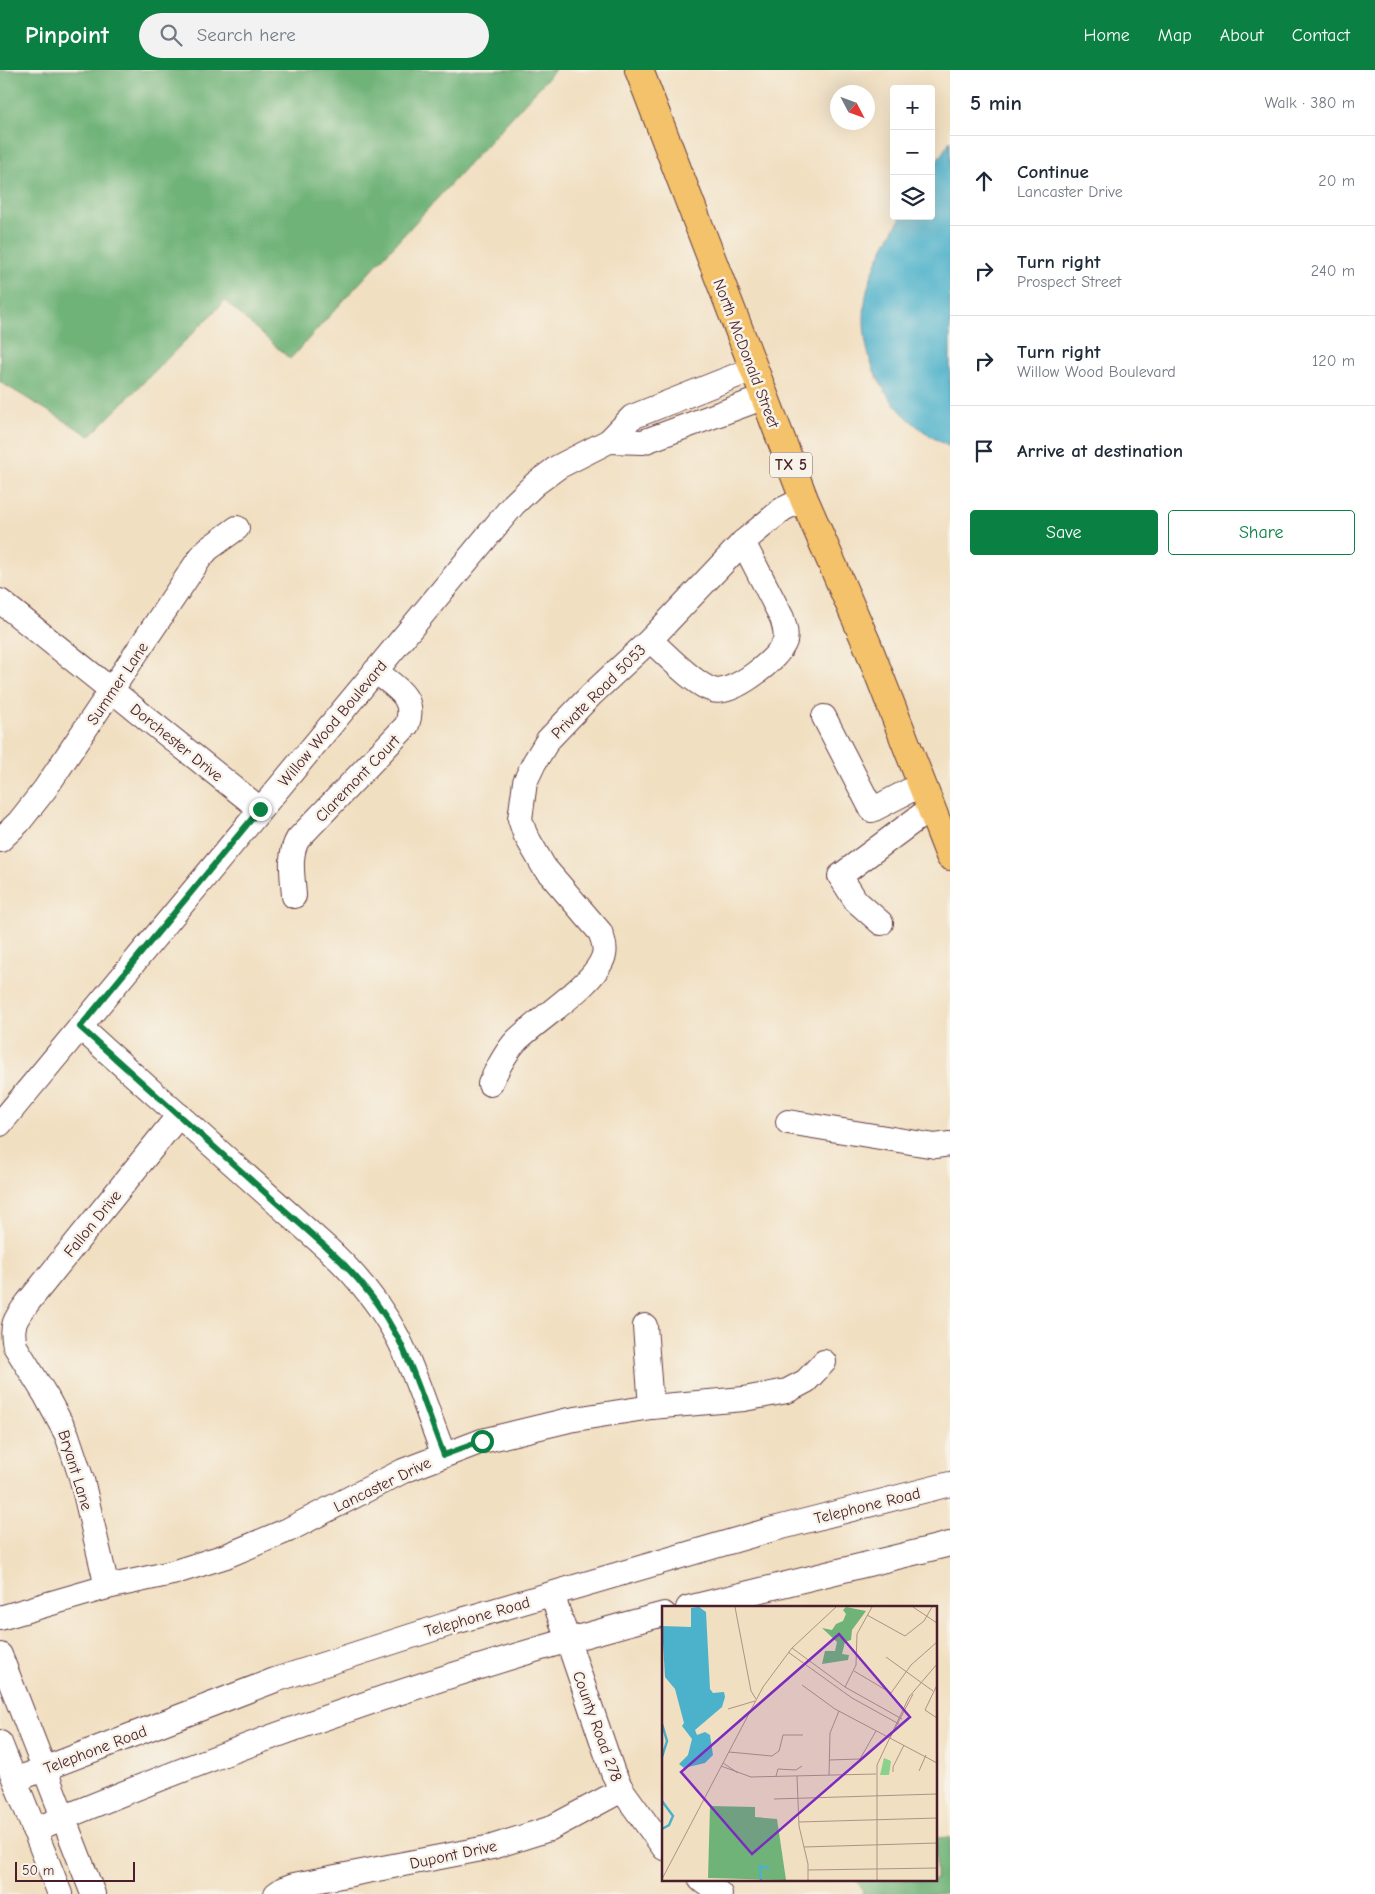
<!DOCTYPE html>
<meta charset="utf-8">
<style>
:root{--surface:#fff;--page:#f2f2f3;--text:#1f2937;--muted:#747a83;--line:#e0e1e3;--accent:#0b8043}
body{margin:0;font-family:"Comic Neue",sans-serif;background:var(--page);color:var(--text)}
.controls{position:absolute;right:15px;top:15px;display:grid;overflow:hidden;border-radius:5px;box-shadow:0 5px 20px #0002}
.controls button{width:45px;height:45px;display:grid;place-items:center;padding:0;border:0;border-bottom:1px solid var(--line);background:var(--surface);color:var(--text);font:25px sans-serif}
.compass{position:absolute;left:830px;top:15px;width:45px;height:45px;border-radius:50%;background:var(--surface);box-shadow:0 5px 20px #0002;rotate:131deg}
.scale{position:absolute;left:15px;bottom:12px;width:120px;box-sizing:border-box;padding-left:5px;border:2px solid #4a1f2b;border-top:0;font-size:14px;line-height:18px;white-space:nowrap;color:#4a1f2b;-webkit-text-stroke:4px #f7f3e8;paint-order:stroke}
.stop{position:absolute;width:15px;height:15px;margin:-11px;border:4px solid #0b8043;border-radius:50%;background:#fff}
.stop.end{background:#0b8043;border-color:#fff;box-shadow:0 1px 5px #0008}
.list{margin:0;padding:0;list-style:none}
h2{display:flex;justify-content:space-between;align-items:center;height:65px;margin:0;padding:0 20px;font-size:21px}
h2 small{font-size:16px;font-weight:400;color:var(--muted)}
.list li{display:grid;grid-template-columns:32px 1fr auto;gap:15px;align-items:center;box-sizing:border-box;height:90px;padding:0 20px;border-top:1px solid var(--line)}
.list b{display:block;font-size:19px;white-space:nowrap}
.list p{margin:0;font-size:16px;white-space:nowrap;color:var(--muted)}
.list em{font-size:16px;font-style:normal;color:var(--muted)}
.actions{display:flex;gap:10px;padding:15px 20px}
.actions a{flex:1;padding:11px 0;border:1px solid var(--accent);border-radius:5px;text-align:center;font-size:18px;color:var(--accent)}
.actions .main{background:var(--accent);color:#fff}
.icon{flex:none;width:28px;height:28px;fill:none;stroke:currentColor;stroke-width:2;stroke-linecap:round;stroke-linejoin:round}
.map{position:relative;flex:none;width:950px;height:1824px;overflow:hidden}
header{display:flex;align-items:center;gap:30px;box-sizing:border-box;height:70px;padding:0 25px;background:var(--accent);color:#fff}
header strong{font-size:24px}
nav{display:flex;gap:28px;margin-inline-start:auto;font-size:18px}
.search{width:350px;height:45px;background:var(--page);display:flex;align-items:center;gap:12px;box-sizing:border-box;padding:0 18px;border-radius:28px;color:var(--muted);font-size:19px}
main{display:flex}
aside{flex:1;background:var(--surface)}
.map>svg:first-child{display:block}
.forest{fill:#6fb378;stroke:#5c6952}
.water{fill:#4cb1cb;stroke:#4b687b}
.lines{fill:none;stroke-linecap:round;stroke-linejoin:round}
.minor-casing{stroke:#633c42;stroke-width:26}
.major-casing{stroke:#633c42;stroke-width:30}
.minor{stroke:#fff;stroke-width:24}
.major{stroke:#f4c26a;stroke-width:28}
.route{stroke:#0b8043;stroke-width:6}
.labels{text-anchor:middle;stroke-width:5;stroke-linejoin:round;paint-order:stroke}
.shield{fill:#f7f3e8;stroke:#7e5f64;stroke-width:1}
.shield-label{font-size:15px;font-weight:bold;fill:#4a1f2b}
.street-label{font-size:16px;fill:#4a1f2b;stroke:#f7f3e8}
.inset-river{fill:none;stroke:#4cb1cb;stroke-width:2.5}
.inset-road{fill:none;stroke:#ae9285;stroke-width:1}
.view{fill:#7b2cbf;fill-opacity:0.15;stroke:#7b2cbf;stroke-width:2.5}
.inset-edge{fill:none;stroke:#4a1f2b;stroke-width:2.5}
</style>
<header>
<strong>Pinpoint</strong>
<div class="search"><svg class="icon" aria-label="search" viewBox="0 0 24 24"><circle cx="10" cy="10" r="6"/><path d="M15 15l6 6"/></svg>Search here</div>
<nav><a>Home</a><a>Map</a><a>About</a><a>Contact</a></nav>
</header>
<main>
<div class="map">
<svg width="950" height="1824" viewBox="0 0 950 1824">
<rect width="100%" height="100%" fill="#f7f3e8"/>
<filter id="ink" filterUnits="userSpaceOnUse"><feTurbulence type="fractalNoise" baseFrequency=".02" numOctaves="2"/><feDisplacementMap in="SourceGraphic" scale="10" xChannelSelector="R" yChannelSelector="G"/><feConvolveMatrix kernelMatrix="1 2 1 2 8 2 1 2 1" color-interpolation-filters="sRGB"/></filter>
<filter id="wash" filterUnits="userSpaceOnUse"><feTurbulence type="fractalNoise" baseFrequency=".0096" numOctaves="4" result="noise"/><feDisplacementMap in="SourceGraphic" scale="20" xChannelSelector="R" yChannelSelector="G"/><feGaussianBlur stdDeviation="1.12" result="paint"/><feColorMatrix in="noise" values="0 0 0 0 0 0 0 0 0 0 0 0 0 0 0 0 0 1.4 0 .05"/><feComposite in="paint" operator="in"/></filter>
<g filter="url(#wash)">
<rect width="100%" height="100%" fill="#f1dfc1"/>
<g class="forest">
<polygon points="0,0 555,0 290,289 225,231 90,366 0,312"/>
<polygon points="950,1767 950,1824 862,1824 863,1820 856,1810 936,1810 936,1768"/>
</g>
<path class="water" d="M 950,71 L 950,377 C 891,348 855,293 866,226 C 871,198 887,170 902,146 L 931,146 L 931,101 Z"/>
</g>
<g filter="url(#ink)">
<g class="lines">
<g class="minor-casing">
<g id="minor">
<polyline points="609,371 643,372 765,327"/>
<polyline points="0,531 260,739"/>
<path d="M 650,570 C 665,583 694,615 713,620 C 732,626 779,589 785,571 C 787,563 784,555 782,548 L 743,472"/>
<polyline points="824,647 872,740 922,714"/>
<polyline points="0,770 19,752 45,719 200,488 208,479 237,458"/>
<path d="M 294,826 C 293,807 288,785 298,769 L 407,655 C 417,627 395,617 375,601"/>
<polyline points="881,853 856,831 840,806 931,738"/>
<path d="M 80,957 L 327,1178 C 355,1204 380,1234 398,1268 C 416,1303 429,1348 444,1385"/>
<path d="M 490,1014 C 497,999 505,983 516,971 C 539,948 596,914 604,885 C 606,877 603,869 600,862 L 544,797 L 525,764 L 520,749 L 525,712 L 534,693 L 548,670 L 591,625 L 650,570 L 743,472 L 783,439 L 804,429"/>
<polyline points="788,1052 935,1076 950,1074"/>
<polyline points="0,1054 514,434 535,414 558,397 609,371 632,347 753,299"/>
<polyline points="645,1256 651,1337"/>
<path d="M 107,1517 L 82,1410 L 67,1365 L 46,1326 L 15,1276 C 10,1254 16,1248 29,1231 L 179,1045"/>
<polyline points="552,1524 613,1703 622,1720 664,1778"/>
<polyline points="688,1538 950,1474"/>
<polyline points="0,1548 107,1517 172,1503 226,1486 288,1460 403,1401 482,1371 569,1350 651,1337 744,1329 787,1321 806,1311 824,1292"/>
<polyline points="0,1585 93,1824"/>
<polyline points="0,1673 60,1824"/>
<polyline points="15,1710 275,1610 455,1552 770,1460 950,1414"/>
<path d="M 34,1760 C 238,1674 450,1600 664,1544"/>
<polyline points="701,1810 720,1824"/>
<polyline points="276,1824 283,1819 294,1815 492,1777 549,1759 622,1720"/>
</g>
</g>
<g class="major-casing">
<polyline id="major" points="639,0 804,429 867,574 950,786"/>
</g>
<use href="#minor" class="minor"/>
<use href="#major" class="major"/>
</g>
</g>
<g class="lines" filter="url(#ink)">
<path class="route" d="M 260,739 L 80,957 L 327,1178 C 355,1203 380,1234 398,1268 C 416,1303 429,1348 444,1385 L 482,1371"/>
</g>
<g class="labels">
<rect class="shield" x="770" y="382.5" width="42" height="25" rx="4"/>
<g class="shield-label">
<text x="791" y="400">TX 5</text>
</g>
<g class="street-label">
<text transform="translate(747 283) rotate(69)" y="6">North McDonald Street</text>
<text transform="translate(117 613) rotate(-56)" y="6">Summer Lane</text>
<text transform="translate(598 621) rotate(-45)" y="6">Private Road 5053</text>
<text transform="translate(332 653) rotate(-50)" y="6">Willow Wood Boulevard</text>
<text transform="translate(177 672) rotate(39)" y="6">Dorchester Drive</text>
<text transform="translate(357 708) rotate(-46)" y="6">Claremont Court</text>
<text transform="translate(92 1153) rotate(-51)" y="6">Fallon Drive</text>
<text transform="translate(76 1400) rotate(73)" y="6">Bryant Lane</text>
<text transform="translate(382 1414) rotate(-26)" y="6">Lancaster Drive</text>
<text transform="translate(867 1435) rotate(-14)" y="6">Telephone Road</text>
<text transform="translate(477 1546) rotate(-16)" y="6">Telephone Road</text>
<text transform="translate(598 1656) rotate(70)" y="6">County Road 278</text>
<text transform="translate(95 1679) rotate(-21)" y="6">Telephone Road</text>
<text transform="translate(453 1784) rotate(-12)" y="6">Dupont Drive</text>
</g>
</g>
<g transform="translate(662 1536)">
<rect width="275" height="275" fill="#f1dfc1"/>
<path d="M 222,152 L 229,155 L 227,169 L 218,169 Z" fill="#8ad18c"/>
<path d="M 184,1 L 204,5 L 190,24 L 189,34 L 183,36 L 180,48 L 187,49 L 186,54 L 160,58 L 163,45 L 173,45 L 175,36 L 160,22 L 170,24 L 174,18 L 181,15 L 184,8 L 181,4 ZM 48,200 L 93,201 L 93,211 L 115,213 L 124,274 L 46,272 Z" fill="#6fb378"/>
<path d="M 37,1 L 44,6 L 48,83 L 51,87 L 62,86 L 63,91 L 60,101 L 33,124 L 35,129 L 43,126 L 48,129 L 51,149 L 43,157 L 22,162 L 17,158 L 26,149 L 30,133 L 20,120 L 22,117 L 13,83 L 3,71 L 0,20 L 29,21 L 29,2 Z" fill="#4cb1cb"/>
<path class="inset-river" d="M 0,118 L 5,135 L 0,151M 0,195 L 11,210 L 7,219 L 0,223M 99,274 L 98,260 L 107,262"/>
<path class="inset-road" d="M 73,1 L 89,85 L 94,93M 251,1 L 275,17M 205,9 L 243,30 L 262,15 L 270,1M 130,42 L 183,81 L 240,113M 126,46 L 190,92 L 237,118M 224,51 L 271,85M 192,65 L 229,87 L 249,59 L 275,36M 140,79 L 173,103 L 275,157M 275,79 L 263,104 L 275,112M 183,81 L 194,59 L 195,28 L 210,1M 66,103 L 93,95M 228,132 L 251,88M 67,146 L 110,150 L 117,145 L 121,129 L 141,129M 167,154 L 198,153 L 214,125M 61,157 L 76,167M 59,160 L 89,171 L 214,168M 257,165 L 264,149M 231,166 L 231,161 L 242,139M 167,169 L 168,127 L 177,105M 114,170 L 116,163 L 134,164 L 140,160M 135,170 L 137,220 L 146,258 L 146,274M 112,193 L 275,188M 137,216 L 275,212M 142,241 L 275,237M 146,264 L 275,262M 0,273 L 101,81 L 130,42 L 174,1M 215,274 L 215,159 L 247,91 L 275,58"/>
<path class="view" d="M 177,28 L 248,111 L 90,248 L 19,166 Z"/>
<rect width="275" height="275" class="inset-edge"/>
</g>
</svg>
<div class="controls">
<button>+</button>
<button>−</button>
<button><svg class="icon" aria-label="layers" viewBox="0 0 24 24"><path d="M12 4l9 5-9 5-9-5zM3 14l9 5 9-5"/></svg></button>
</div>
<svg class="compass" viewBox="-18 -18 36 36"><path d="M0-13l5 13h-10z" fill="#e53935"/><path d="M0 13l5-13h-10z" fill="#747a83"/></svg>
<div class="scale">50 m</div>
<div class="stop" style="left:482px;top:1371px"></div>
<div class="stop end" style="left:260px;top:739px"></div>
</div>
<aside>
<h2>5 min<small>Walk · 380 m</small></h2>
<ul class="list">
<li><svg class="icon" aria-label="ahead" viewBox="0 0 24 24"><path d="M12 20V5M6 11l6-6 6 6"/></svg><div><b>Continue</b><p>Lancaster Drive</p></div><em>20 m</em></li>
<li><svg class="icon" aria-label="right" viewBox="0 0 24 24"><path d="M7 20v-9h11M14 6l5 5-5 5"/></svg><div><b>Turn right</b><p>Prospect Street</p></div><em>240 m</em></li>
<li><svg class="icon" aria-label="right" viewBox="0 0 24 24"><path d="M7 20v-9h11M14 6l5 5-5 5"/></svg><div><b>Turn right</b><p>Willow Wood Boulevard</p></div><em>120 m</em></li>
<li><svg class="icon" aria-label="arrive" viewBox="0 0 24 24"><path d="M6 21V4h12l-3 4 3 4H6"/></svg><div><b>Arrive at destination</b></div></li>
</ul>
<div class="actions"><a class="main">Save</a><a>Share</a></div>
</aside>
</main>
